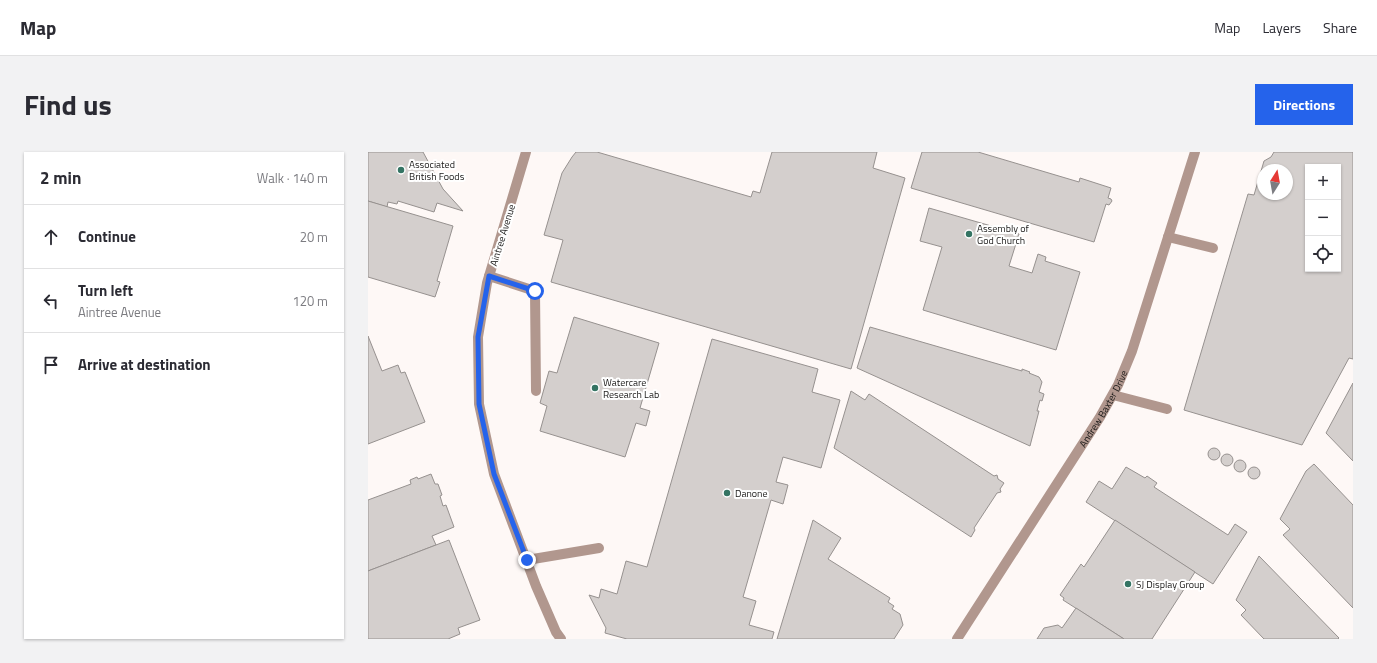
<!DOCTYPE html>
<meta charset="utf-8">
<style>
:root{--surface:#fff;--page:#f2f2f3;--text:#2b2b33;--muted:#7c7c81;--line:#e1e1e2;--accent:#2563eb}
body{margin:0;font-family:"Titillium Web",sans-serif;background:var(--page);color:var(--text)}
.controls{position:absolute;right:12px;top:12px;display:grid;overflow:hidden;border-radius:0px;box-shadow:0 1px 3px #0004}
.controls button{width:36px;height:36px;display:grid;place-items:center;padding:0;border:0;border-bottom:1px solid var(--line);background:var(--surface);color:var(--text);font:20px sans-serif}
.compass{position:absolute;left:889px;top:12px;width:36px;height:36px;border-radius:50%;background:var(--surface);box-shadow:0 1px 3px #0004;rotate:11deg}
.stop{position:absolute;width:12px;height:12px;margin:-9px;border:3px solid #2563eb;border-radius:50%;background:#fff}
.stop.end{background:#2563eb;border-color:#fff;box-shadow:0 1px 4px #0008}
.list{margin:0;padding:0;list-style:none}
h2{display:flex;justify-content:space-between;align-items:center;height:52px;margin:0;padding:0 16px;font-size:17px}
h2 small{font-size:13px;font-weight:400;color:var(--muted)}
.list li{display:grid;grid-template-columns:26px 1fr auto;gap:12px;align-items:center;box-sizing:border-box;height:64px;padding:0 16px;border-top:1px solid var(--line)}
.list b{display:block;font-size:15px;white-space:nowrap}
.list p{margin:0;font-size:13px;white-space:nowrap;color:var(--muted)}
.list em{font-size:13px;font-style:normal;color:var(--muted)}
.icon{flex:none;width:22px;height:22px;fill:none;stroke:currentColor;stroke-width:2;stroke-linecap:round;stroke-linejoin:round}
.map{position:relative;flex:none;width:985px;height:487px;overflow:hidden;border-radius:0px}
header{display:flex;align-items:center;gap:24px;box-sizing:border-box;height:56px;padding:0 20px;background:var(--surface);border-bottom:1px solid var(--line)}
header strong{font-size:19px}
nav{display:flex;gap:22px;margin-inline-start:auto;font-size:14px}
.intro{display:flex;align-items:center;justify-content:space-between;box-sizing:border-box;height:96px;padding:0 24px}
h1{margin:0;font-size:28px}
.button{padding:10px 18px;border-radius:0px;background:var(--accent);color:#fff;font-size:14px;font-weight:700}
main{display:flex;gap:24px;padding:0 24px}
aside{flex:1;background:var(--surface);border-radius:0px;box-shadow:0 1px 3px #0004}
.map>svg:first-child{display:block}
.building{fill:#d4cfcd;stroke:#96918f;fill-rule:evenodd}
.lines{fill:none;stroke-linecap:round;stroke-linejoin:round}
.minor{stroke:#b1978e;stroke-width:10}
.route{stroke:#2563eb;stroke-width:5}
.poi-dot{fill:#347463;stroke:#fff;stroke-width:1.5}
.labels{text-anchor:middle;stroke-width:4;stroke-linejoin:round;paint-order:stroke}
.poi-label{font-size:10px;fill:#1a1918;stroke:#fff;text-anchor:start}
.street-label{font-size:10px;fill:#1a1918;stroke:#fff}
</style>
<header>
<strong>Map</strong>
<nav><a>Map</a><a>Layers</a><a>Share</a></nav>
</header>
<div class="intro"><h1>Find us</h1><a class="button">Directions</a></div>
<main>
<aside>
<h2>2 min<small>Walk · 140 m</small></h2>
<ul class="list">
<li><svg class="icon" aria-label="ahead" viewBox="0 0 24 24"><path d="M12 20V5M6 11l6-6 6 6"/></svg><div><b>Continue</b></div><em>20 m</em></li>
<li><svg class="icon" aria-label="left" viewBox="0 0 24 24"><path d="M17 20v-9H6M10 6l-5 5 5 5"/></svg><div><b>Turn left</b><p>Aintree Avenue</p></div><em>120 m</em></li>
<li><svg class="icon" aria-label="arrive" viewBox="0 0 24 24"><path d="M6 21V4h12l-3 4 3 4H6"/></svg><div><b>Arrive at destination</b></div></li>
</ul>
</aside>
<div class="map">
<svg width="985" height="487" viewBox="0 0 985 487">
<rect width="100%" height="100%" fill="#fef8f6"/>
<g class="building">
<polygon points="0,0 55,0 75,37 95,59 69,51 66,60 30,49 29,52 20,50 19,55 0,49"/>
<polygon points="208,0 229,0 383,45 385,39 392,41 404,0 509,0 505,16 537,26 483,217 183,130 195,88 176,83 194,21 204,5"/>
<polygon points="554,0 610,0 711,30 712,26 743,36 740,46 743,47 744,49 741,53 738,52 726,90 543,36"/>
<path d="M 906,0 L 985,0 L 985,207 L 981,206 L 934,293 L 816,258 L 880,42 L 886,43 L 896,9 L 903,5 ZM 940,15 L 970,15 L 970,117 L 940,117 ZM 895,18 L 919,18 L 919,42 L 895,42 Z"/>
<polygon points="0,49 85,74 69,129 72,130 67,145 0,125"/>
<polygon points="561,56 651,82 641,114 664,121 670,102 678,105 677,109 712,120 688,198 555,158 574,95 552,89"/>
<polygon points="206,165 291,191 272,256 282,259 278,274 268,271 257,305 172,279 179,254 172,251 181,219 189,221"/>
<polygon points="502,175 654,219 654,217 662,220 661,221 671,225 674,230 671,240 676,242 674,249 672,248 669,259 671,259 662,294 489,216"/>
<polygon points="0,184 14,219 30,213 33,221 37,220 57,270 0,292"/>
<polygon points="344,187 450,217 444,240 472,248 453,316 415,305 408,330 420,333 415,352 403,348 375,445 388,449 381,473 406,480 404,487 259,487 237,481 238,476 221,443 231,446 233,437 249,442 258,409 279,415"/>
<polygon points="985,231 985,309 958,281"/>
<polygon points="483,239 497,248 501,242 626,324 629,323 630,327 636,331 632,337 633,340 629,341 606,376 607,378 603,385 466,296"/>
<circle cx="846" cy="302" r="6"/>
<circle cx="859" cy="308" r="6"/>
<circle cx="872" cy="314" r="6"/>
<polygon points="946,312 985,353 985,456 915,383 922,377 912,367 938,319"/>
<circle cx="886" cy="321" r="6"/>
<polygon points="758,315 777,326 779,324 789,331 786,335 860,383 867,372 879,380 845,432 718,350 731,329 744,337"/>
<polygon points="63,322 67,332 70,332 74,343 72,344 75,354 78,353 86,375 64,384 68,393 0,419 0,348 43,332 42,328 49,325 50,327"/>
<polygon points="445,368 473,386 460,407 522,446 520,450 526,454 524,457 532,462 535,473 526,487 409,487"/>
<polygon points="747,368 827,420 784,487 756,487 695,448 696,446 692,443 713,412 716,415"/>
<polygon points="81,388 112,468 90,476 92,482 80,487 0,487 0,419"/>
<polygon points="891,404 971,486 970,487 896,487 873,463 878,458 868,448"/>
<polygon points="708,456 756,487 669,487 676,476 690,473 694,476"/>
</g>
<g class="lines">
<g class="minor">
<polyline points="158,0 119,131 110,185 111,252 126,322 168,434 188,480 193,487"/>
<polyline points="800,85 845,96"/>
<polyline points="121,124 167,139 168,239"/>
<polyline points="745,243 799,257"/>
<polyline points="159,408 231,396"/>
<path id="s1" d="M 589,487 L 732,265 L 750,233 L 764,199 L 827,0"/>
</g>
</g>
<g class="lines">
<polyline class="route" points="159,408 126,322 111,252 110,185 121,124 167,139"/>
</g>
<g class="poi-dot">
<circle cx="33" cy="18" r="4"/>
<circle cx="601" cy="82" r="4"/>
<circle cx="227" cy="236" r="4"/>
<circle cx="359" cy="341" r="4"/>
<circle cx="760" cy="432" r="4"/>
</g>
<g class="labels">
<g class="poi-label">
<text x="41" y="16">Associated<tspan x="41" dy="12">British Foods</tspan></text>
<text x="609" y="80">Assembly of<tspan x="609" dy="12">God Church</tspan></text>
<text x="235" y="234">Watercare<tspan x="235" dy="12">Research Lab</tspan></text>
<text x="367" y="345">Danone</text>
<text x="768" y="436">SJ Display Group</text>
</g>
<g class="street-label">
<text transform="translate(134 83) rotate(-73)" y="4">Aintree Avenue</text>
<text dy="4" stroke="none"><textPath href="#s1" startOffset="273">Andrew Baxter Drive</textPath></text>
</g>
</g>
</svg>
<div class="controls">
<button>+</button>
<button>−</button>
<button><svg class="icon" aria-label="locate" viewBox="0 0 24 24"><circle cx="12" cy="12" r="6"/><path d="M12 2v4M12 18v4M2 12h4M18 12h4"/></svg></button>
</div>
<svg class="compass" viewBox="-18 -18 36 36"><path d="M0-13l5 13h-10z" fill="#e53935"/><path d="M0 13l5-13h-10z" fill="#7c7c81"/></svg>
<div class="stop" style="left:167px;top:139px"></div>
<div class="stop end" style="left:159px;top:408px"></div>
</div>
</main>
